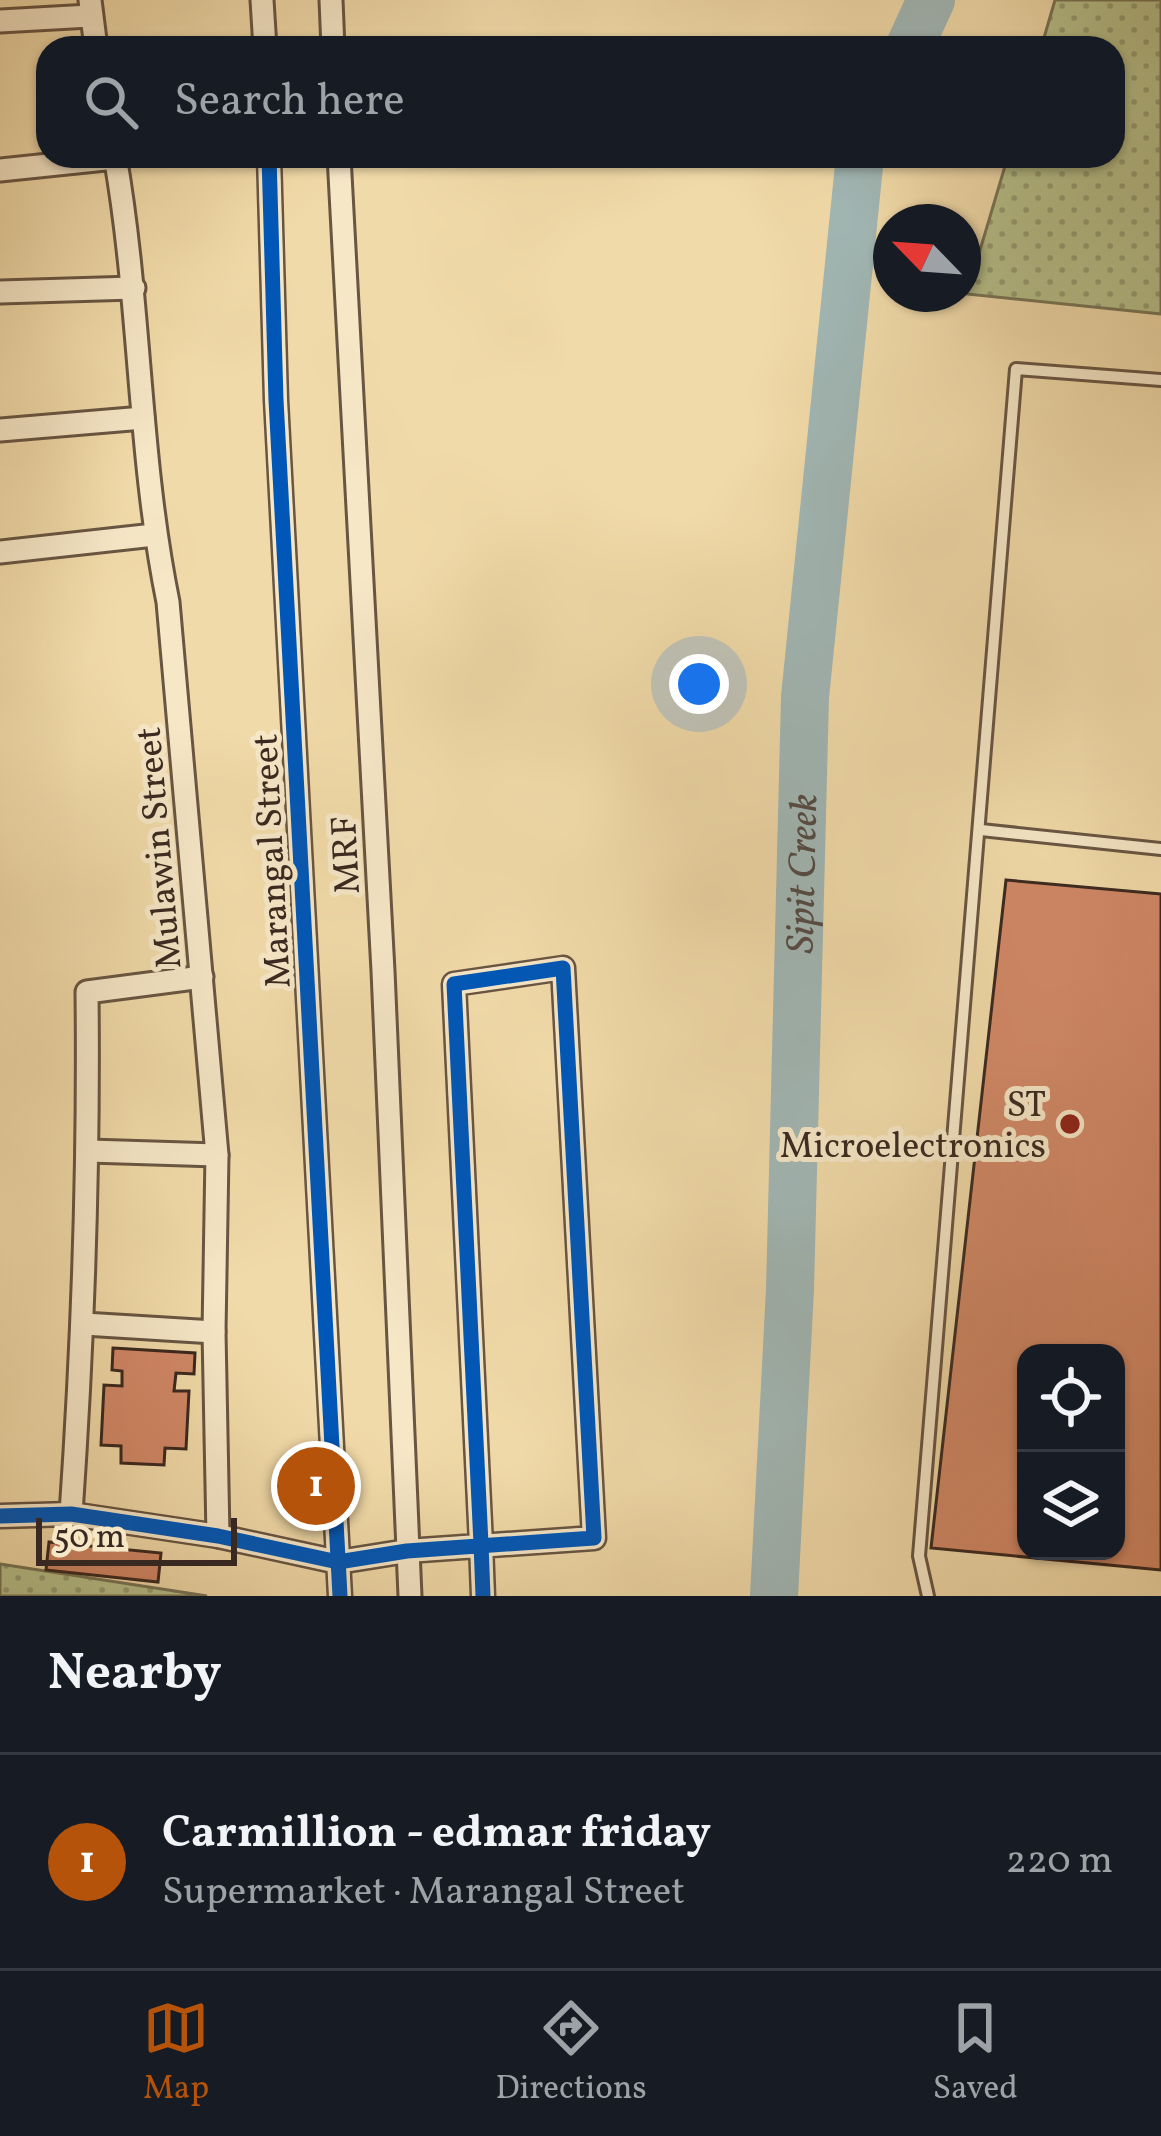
<!DOCTYPE html>
<meta charset="utf-8">
<style>
:root{--surface:#171b24;--page:#20242c;--text:#f1f3f6;--muted:#9ea1a6;--line:#363941;--accent:#b45309}
body{margin:0;font-family:Vollkorn,serif;background:var(--page);color:var(--text)}
.controls{position:absolute;right:36px;bottom:36px;display:grid;overflow:hidden;border-radius:24px;box-shadow:0 3px 9px #0004}
.controls button{width:108px;height:108px;display:grid;place-items:center;padding:0;border:0;border-bottom:3px solid var(--line);background:var(--surface);color:var(--text);font:60px sans-serif}
.compass{position:absolute;left:873px;top:204px;width:108px;height:108px;border-radius:50%;background:var(--surface);box-shadow:0 3px 9px #0004;rotate:295deg}
.scale{position:absolute;left:36px;bottom:30px;width:201px;box-sizing:border-box;padding-left:12px;border:6px solid #3a2920;border-top:0;font-size:33px;line-height:42px;white-space:nowrap;color:#3a2920;-webkit-text-stroke:9px #f6e7c7;paint-order:stroke}
.you{position:absolute;left:699px;top:684px;width:42px;height:42px;margin:-30px;border:9px solid #fff;border-radius:50%;background:#1a73e8;box-shadow:0 0 0 18px #1a73e833}
.badge{display:grid;place-items:center;width:78px;height:78px;border-radius:50%;background:var(--accent);color:#fff;font-size:39px;font-weight:700}
.pin{position:absolute;translate:-50% -50%;border:6px solid #fff;box-shadow:0 3px 12px #0006}
.list{margin:0;padding:0;list-style:none}
h2{display:flex;justify-content:space-between;align-items:center;height:156px;margin:0;padding:0 48px;font-size:51px}
h2 small{font-size:39px;font-weight:400;color:var(--muted)}
.list li{display:grid;grid-template-columns:78px 1fr auto;gap:36px;align-items:center;box-sizing:border-box;height:216px;padding:0 48px;border-top:3px solid var(--line)}
.list b{display:block;font-size:45px;white-space:nowrap}
.list p{margin:0;font-size:39px;white-space:nowrap;color:var(--muted)}
.list em{font-size:39px;font-style:normal;color:var(--muted)}
.icon{flex:none;width:66px;height:66px;fill:none;stroke:currentColor;stroke-width:2;stroke-linecap:round;stroke-linejoin:round}
.map{position:relative;flex:none;width:1161px;height:1596px;overflow:hidden}
.search{position:absolute;background:var(--surface);box-shadow:0 3px 9px #0004;left:36px;right:36px;top:36px;height:132px;display:flex;align-items:center;gap:30px;box-sizing:border-box;padding:0 42px;border-radius:36px;color:var(--muted);font-size:45px}
.sheet{height:372px;background:var(--surface)}
nav{display:flex;justify-content:space-around;align-items:center;box-sizing:border-box;height:168px;border-top:3px solid var(--line);background:var(--surface);font-size:33px;color:var(--muted)}
nav a{display:grid;justify-items:center;gap:6px}
nav .on{color:var(--accent)}
.map>svg:first-child{display:block}
.grass{fill:url(#grass-dots);stroke:#787456;stroke-width:3}
.lines{fill:none;stroke-linecap:round;stroke-linejoin:round}
.river{stroke:#a1b7b5;stroke-width:48}
.building{fill:#d18867;stroke:#3a2920;stroke-width:3;fill-rule:evenodd}
.service-casing{stroke:#685542;stroke-width:16}
.minor-casing{stroke:#685542;stroke-width:27}
.service{stroke:#f6e7c7;stroke-width:10}
.minor{stroke:#f6e7c7;stroke-width:21}
.cycleway-casing{stroke:#f6e7c7;stroke-width:22}
.cycleway{stroke:#0057b8;stroke-width:15}
.poi-dot{fill:#8f2418;stroke:#f6e7c7;stroke-width:4.5}
.labels{text-anchor:middle;stroke-width:10;stroke-linejoin:round;paint-order:stroke}
.street-label{font-size:36px;fill:#3a2920;stroke:#f6e7c7}
.poi-label{font-size:36px;fill:#3a2920;stroke:#f6e7c7;text-anchor:end}
.water-label{font-size:39px;font-style:italic;fill:#544c45;stroke:#f6e7c7}
</style>
<div class="map">
<svg width="1161" height="1596" viewBox="0 0 1161 1596">
<defs>
<pattern id="grass-dots" width="8" height="8" patternUnits="userSpaceOnUse" patternTransform="scale(3)"><rect width="8" height="8" fill="#b6c08b"/><path d="M2 2h.1M6 6h.1" fill="none" stroke="#959c71" stroke-width="1.8" stroke-linecap="round"/></pattern>
</defs>
<rect width="100%" height="100%" fill="#f1daa9"/>
<filter id="stains"><feTurbulence type="fractalNoise" baseFrequency=".00167" numOctaves="4"/><feColorMatrix values="0 0 0 0 .2 0 0 0 0 .09 0 0 0 0 .02 0 0 0 .5 -.17"/></filter>
<radialGradient id="worn" r=".72"><stop offset=".6" stop-color="#630" stop-opacity="0"/><stop offset="1" stop-color="#630" stop-opacity=".3"/></radialGradient>
<g class="grass">
<polygon points="1055,0 1161,0 1161,314 967,294 1008,156 1113,156 1113,48 1041,48"/>
<polygon points="0,1564 207,1596 0,1596"/>
</g>
<g class="lines">
<g class="river">
<polyline points="909,48 931,0"/>
<path id="s1" d="M 774,1596 L 790,1289 L 805,697 L 860,156"/>
</g>
</g>
<g class="building">
<path d="M 1006,880 L 1161,894 L 1161,1570 L 931,1548 ZM 1026,1353 L 1116,1353 L 1116,1551 L 1026,1551 Z"/>
<polygon points="113,1348 195,1353 194,1374 176,1373 174,1391 189,1391 186,1449 165,1448 164,1465 121,1463 121,1446 101,1445 104,1385 122,1386 122,1371 112,1370"/>
<polygon points="49,1542 161,1553 158,1582 46,1570"/>
</g>
<g class="lines">
<g class="service-casing">
<g id="service">
<polyline points="981,830 1161,849"/>
<polyline points="928,1596 919,1556 1016,369 1161,380"/>
</g>
</g>
<g class="minor-casing">
<g id="minor">
<polyline points="90,0 96,48"/>
<polyline points="262,0 265,48"/>
<polyline points="331,0 333,48"/>
<polyline points="0,21 90,16"/>
<path d="M 115,156 C 141,304 138,455 168,602 L 217,1155 L 214,1332 L 218,1536"/>
<polyline points="269,156 276,400 340,1596"/>
<polyline points="339,156 383,971 410,1596"/>
<polyline points="0,170 115,158"/>
<polyline points="0,292 134,288"/>
<polyline points="0,430 143,418"/>
<polyline points="0,552 154,535"/>
<polyline points="89,1151 217,1155"/>
<polyline points="84,1324 214,1332"/>
<path d="M 71,1514 C 83,1340 89,1167 87,992 L 202,977"/>
<polyline points="0,1516 71,1514 218,1536 338,1562 407,1551 594,1538 563,968 454,984 481,1544 483,1596"/>
</g>
</g>
<use href="#service" class="service"/>
<use href="#minor" class="minor"/>
<g class="cycleway-casing">
<g id="cycleway">
<polyline points="269,156 276,400 340,1596"/>
<polyline points="0,1516 71,1514 218,1536 338,1562 407,1551 594,1538 563,968 454,984 481,1544 483,1596"/>
</g>
</g>
<use href="#cycleway" class="cycleway"/>
</g>
<circle class="poi-dot" cx="1070" cy="1124" r="12"/>
<g class="labels">
<g class="street-label">
<text transform="translate(157 848) rotate(-95)" y="13">Mulawin Street</text>
<text transform="translate(344 855) rotate(-93)" y="13">MRF</text>
<text transform="translate(270 861) rotate(-93)" y="13">Marangal Street</text>
</g>
<g class="poi-label">
<text x="1046" y="1116">ST<tspan x="1046" dy="41">Microelectronics</tspan></text>
</g>
<g class="water-label">
<text dy="14" stroke="none"><textPath href="#s1" startOffset="723">Sipit Creek</textPath></text>
</g>
</g>
<rect width="100%" height="100%" filter="url(#stains)"/>
<rect width="100%" height="100%" fill="url(#worn)"/>
</svg>
<div class="controls">
<button><svg class="icon" aria-label="locate" viewBox="0 0 24 24"><circle cx="12" cy="12" r="6"/><path d="M12 2v4M12 18v4M2 12h4M18 12h4"/></svg></button>
<button><svg class="icon" aria-label="layers" viewBox="0 0 24 24"><path d="M12 4l9 5-9 5-9-5zM3 14l9 5 9-5"/></svg></button>
</div>
<svg class="compass" viewBox="-18 -18 36 36"><path d="M0-13l5 13h-10z" fill="#e53935"/><path d="M0 13l5-13h-10z" fill="#9ea1a6"/></svg>
<div class="scale">50 m</div>
<div class="you"></div>
<div class="pin badge" style="left:316px;top:1486px">1</div>
<div class="search"><svg class="icon" aria-label="search" viewBox="0 0 24 24"><circle cx="10" cy="10" r="6"/><path d="M15 15l6 6"/></svg>Search here</div>
</div>
<section class="sheet">
<h2>Nearby<small></small></h2>
<ul class="list">
<li><span class="badge">1</span><div><b>Carmillion - edmar friday</b><p>Supermarket · Marangal Street</p></div><em>220 m</em></li>
</ul>
</section>
<nav>
<a class="on"><svg class="icon" aria-label="map" viewBox="0 0 24 24"><path d="M3 6l6-2 6 2 6-2v14l-6 2-6-2-6 2zM9 4v14M15 6v14"/></svg>Map</a>
<a><svg class="icon" aria-label="directions" viewBox="0 0 24 24"><path d="M12 3l9 9-9 9-9-9zM9 14v-3h6M13 9l2 2-2 2"/></svg>Directions</a>
<a><svg class="icon" aria-label="saved" viewBox="0 0 24 24"><path d="M7 4h10v16l-5-4-5 4z"/></svg>Saved</a>
</nav>
